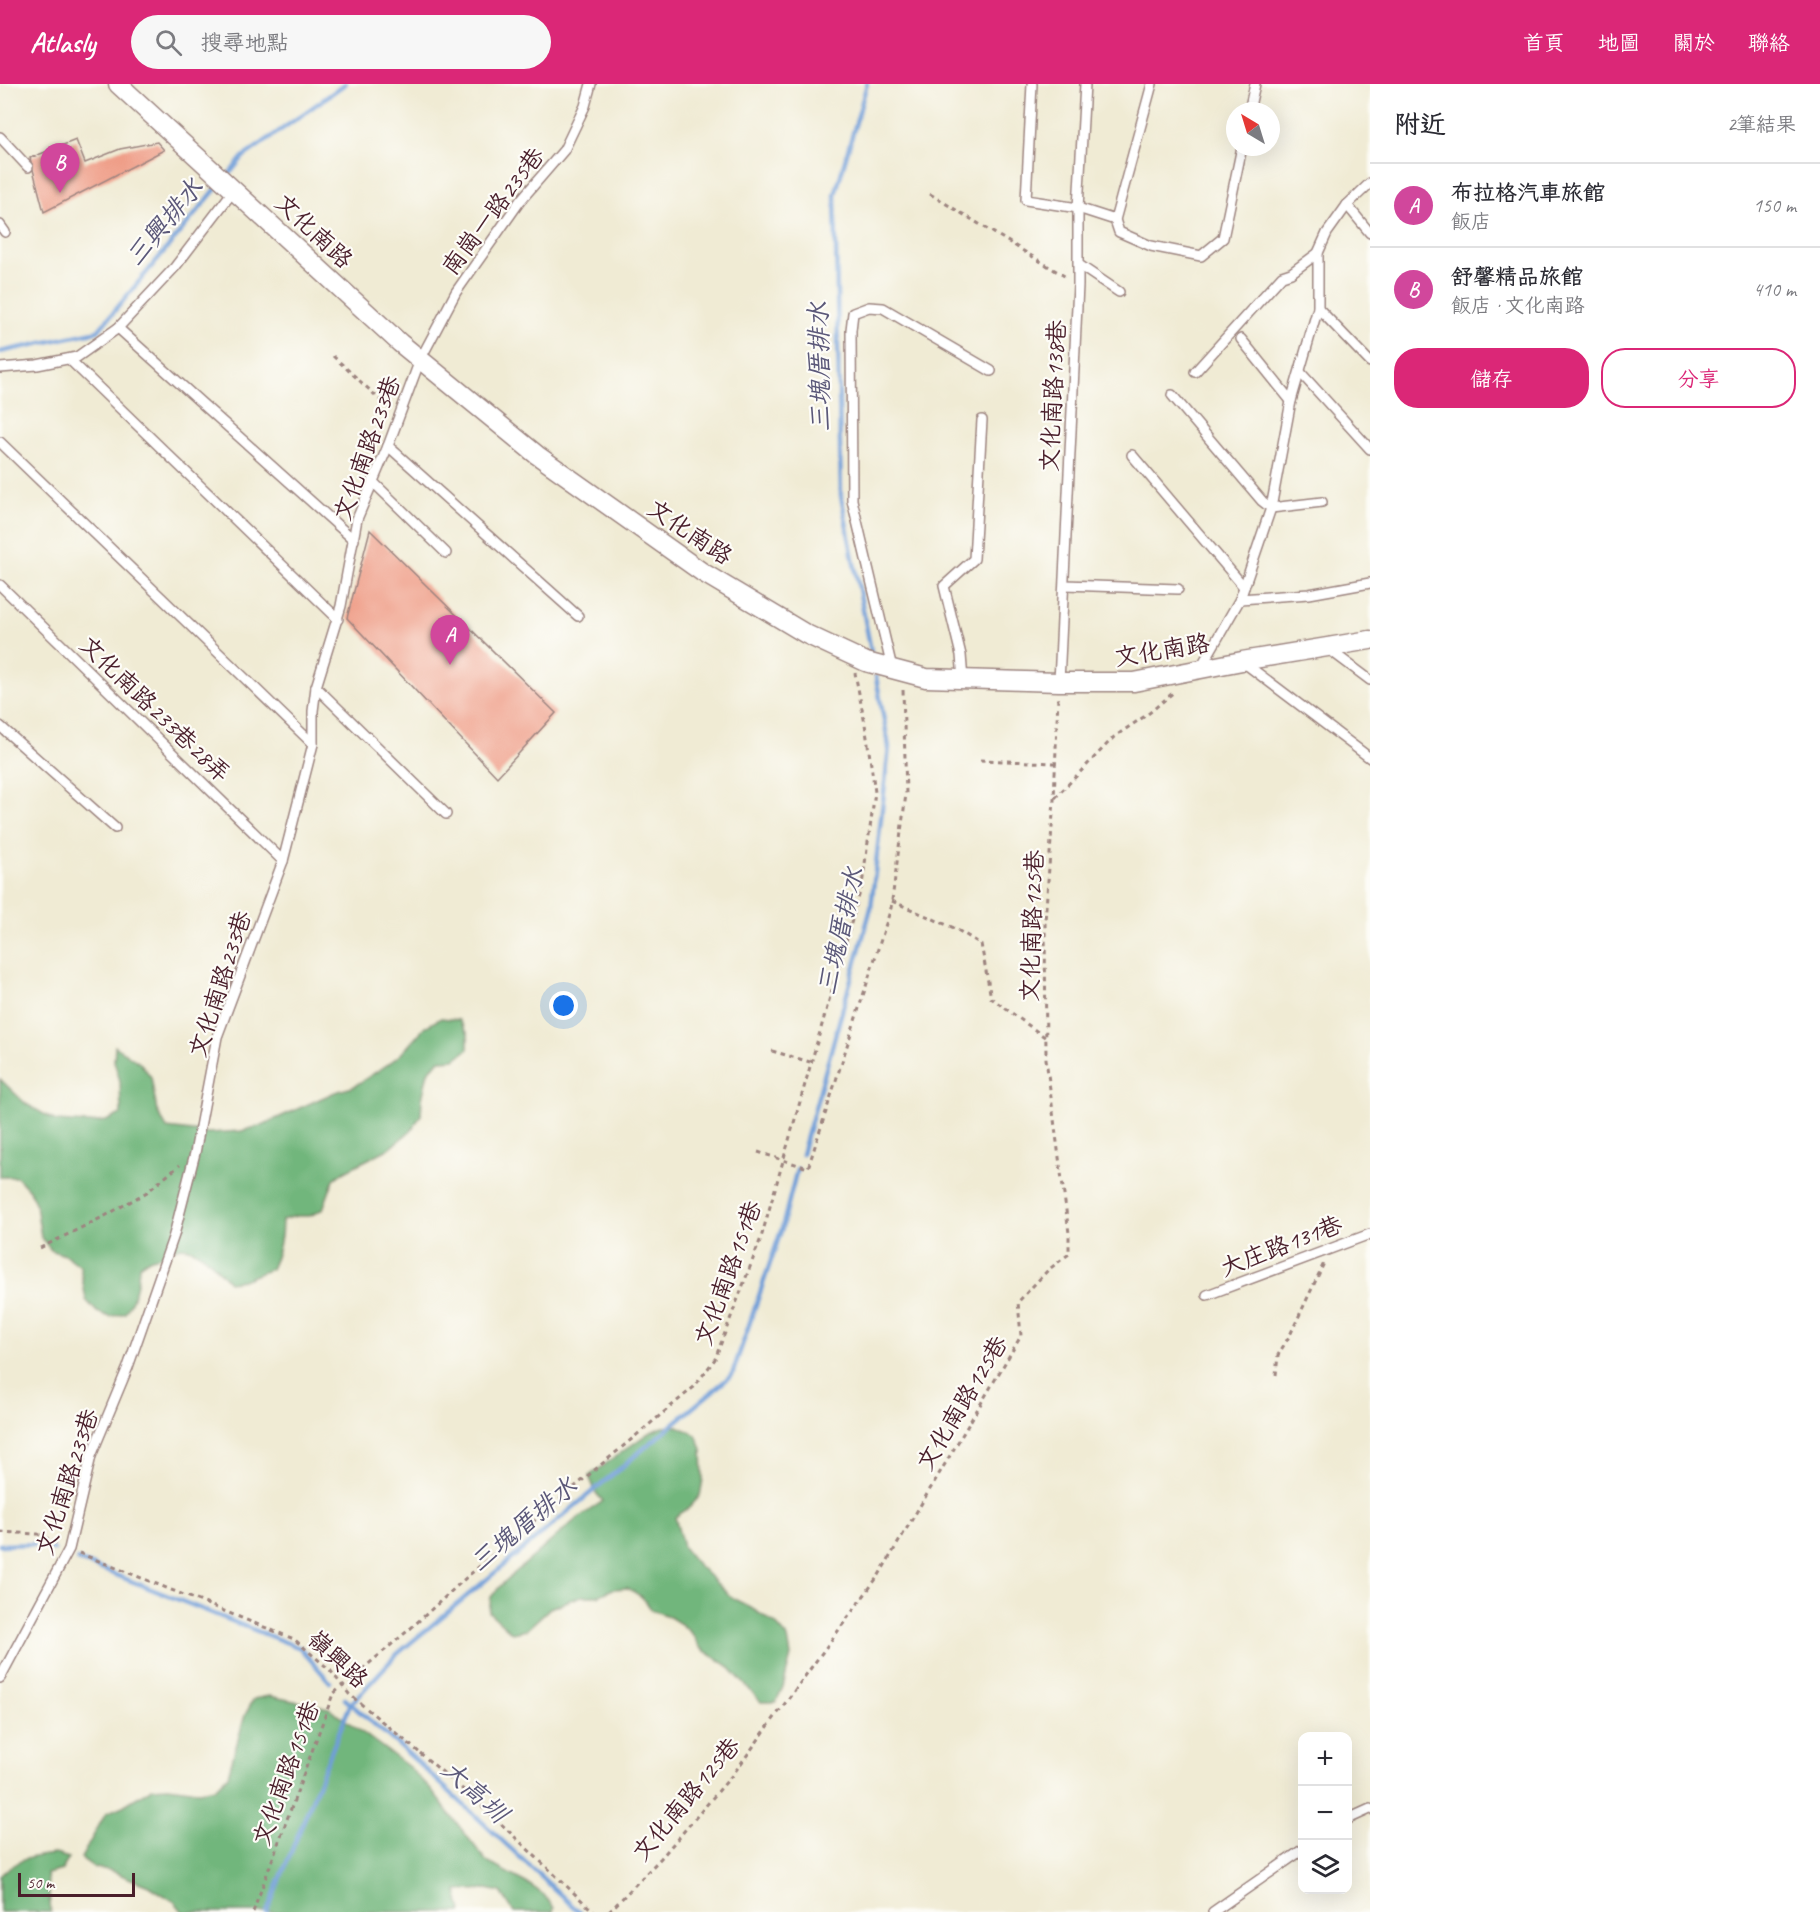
<!DOCTYPE html>
<html lang="zh-TW">
<meta charset="utf-8">
<style>
:root{--surface:#fff;--page:#f7f7f7;--text:#2b2b33;--muted:#7c7c81;--line:#e1e1e2;--accent:#db2777}
body{margin:0;font-family:Caveat,"LXGW WenKai TC",sans-serif;background:var(--page);color:var(--text)}
.controls{position:absolute;right:18px;bottom:18px;display:grid;overflow:hidden;border-radius:12px;box-shadow:0 6px 24px #0002}
.controls button{width:54px;height:54px;display:grid;place-items:center;padding:0;border:0;border-bottom:2px solid var(--line);background:var(--surface);color:var(--text);font:30px sans-serif}
.compass{position:absolute;left:1226px;top:18px;width:54px;height:54px;border-radius:50%;background:var(--surface);box-shadow:0 6px 24px #0002;rotate:322deg}
.scale{position:absolute;left:18px;bottom:15px;width:117px;box-sizing:border-box;padding-left:6px;border:3px solid #4a1f2b;border-top:0;font-size:16px;line-height:21px;white-space:nowrap;color:#4a1f2b;-webkit-text-stroke:4px #fdfcf7;paint-order:stroke}
.you{position:absolute;left:564px;top:922px;width:21px;height:21px;margin:-15px;border:4px solid #fff;border-radius:50%;background:#1a73e8;box-shadow:0 0 0 9px #1a73e833}
.badge{display:grid;place-items:center;width:39px;height:39px;border-radius:50%;background:var(--accent);color:#fff;font-size:20px;font-weight:700}
.pin{position:absolute;translate:-50% -50px;filter:drop-shadow(0 2px 3px #0008)}
.pin::after{content:'';position:absolute;top:32px;width:21px;height:18px;background:inherit;clip-path:polygon(0 0,100% 0,50% 100%)}
.list{margin:0;padding:0;list-style:none}
h2{display:flex;justify-content:space-between;align-items:center;height:78px;margin:0;padding:0 24px;font-size:26px}
h2 small{font-size:20px;font-weight:400;color:var(--muted)}
.list li{display:grid;grid-template-columns:39px 1fr auto;gap:18px;align-items:center;box-sizing:border-box;height:84px;padding:0 24px;border-top:2px solid var(--line)}
.list b{display:block;font-size:22px;white-space:nowrap}
.list p{margin:0;font-size:20px;white-space:nowrap;color:var(--muted)}
.list em{font-size:20px;font-style:normal;color:var(--muted)}
.actions{display:flex;gap:12px;padding:18px 24px}
.actions a{flex:1;padding:14px 0;border:2px solid var(--accent);border-radius:24px;text-align:center;font-size:21px;color:var(--accent)}
.actions .main{background:var(--accent);color:#fff}
.icon{flex:none;width:33px;height:33px;fill:none;stroke:currentColor;stroke-width:2;stroke-linecap:round;stroke-linejoin:round}
.map{position:relative;flex:none;width:1370px;height:1828px;overflow:hidden}
header{display:flex;align-items:center;gap:36px;box-sizing:border-box;height:84px;padding:0 30px;background:var(--accent);color:#fff}
header strong{font-size:28px}
nav{display:flex;gap:33px;margin-inline-start:auto;font-size:21px}
.search{width:420px;height:54px;background:var(--page);display:flex;align-items:center;gap:15px;box-sizing:border-box;padding:0 21px;border-radius:33px;color:var(--muted);font-size:22px}
main{display:flex}
aside{flex:1;background:var(--surface)}
.map>svg:first-child{display:block}
.forest{fill:#71b67b;stroke:#5e6a53;stroke-width:1.5}
.lines{fill:none;stroke-linecap:round;stroke-linejoin:round}
.stream{stroke:#709ed8;stroke-width:4.5}
.building{fill:#ef9e88}
.lane-casing{stroke:#9d8580;stroke-width:12}
.street-casing{stroke:#9d8580;stroke-width:21}
.path{stroke:#9d8580;stroke-width:3;stroke-dasharray:4.5 4.5;stroke-linecap:butt}
.lane{stroke:#fff;stroke-width:9}
.street{stroke:#fff;stroke-width:18}
.path-bridge{stroke:#9d8580;stroke-width:3;stroke-dasharray:4.5 4.5;stroke-linecap:butt}
.labels{text-anchor:middle;stroke-width:4.5;stroke-linejoin:round;paint-order:stroke}
.street-label{font-size:24px;fill:#4a1f2b;stroke:#fdfcf7}
.water-label{font-size:26px;font-style:italic;fill:#5b5879;stroke:#fdfcf7}
</style>
<header>
<strong>Atlasly</strong>
<div class="search"><svg class="icon" aria-label="search" viewBox="0 0 24 24"><circle cx="10" cy="10" r="6"/><path d="M15 15l6 6"/></svg>搜尋地點</div>
<nav><a>首頁</a><a>地圖</a><a>關於</a><a>聯絡</a></nav>
</header>
<main>
<div class="map">
<svg width="1370" height="1828" viewBox="0 0 1370 1828">
<rect width="100%" height="100%" fill="#fdfcf7"/>
<filter id="ink" filterUnits="userSpaceOnUse"><feTurbulence type="fractalNoise" baseFrequency=".0167" numOctaves="2"/><feDisplacementMap in="SourceGraphic" scale="12" xChannelSelector="R" yChannelSelector="G"/><feConvolveMatrix kernelMatrix="1 2 1 2 8 2 1 2 1" color-interpolation-filters="sRGB"/></filter>
<filter id="wash" filterUnits="userSpaceOnUse"><feTurbulence type="fractalNoise" baseFrequency=".008" numOctaves="4" result="noise"/><feDisplacementMap in="SourceGraphic" scale="24" xChannelSelector="R" yChannelSelector="G"/><feGaussianBlur stdDeviation="1.35" result="paint"/><feColorMatrix in="noise" values="0 0 0 0 0 0 0 0 0 0 0 0 0 0 0 0 0 1.4 0 .05"/><feComposite in="paint" operator="in"/></filter>
<g filter="url(#wash)">
<rect width="100%" height="100%" fill="#f0ebd4"/>
<g class="forest">
<path d="M 441,934 L 459,936 L 468,950 L 468,965 L 455,975 L 440,976 L 428,988 L 422,1015 L 421,1031 L 412,1046 L 388,1065 L 345,1087 L 334,1095 L 323,1125 L 310,1132 L 296,1132 L 282,1136 C 282,1155 279,1169 271,1185 L 243,1196 L 229,1198 C 217,1185 197,1158 176,1164 C 172,1165 168,1170 164,1171 C 150,1175 152,1172 139,1182 C 138,1200 135,1213 125,1229 L 110,1233 L 97,1228 L 86,1216 L 80,1182 L 67,1172 L 51,1166 L 41,1153 L 36,1121 L 29,1106 L 17,1093 L 0,1093 L 0,995 L 26,1020 L 56,1037 L 89,1039 L 106,1037 L 121,1030 L 120,997 L 114,977 L 115,962 L 141,980 L 151,993 L 157,1027 L 167,1044 L 209,1049 L 241,1047 L 260,1042 L 335,1008 L 353,1003 L 387,981 L 401,970 L 425,943 Z"/>
<polygon points="678,1342 696,1351 702,1365 703,1395 700,1412 689,1424 675,1433 683,1463 694,1477 732,1514 746,1521 775,1539 788,1554 791,1572 783,1603 776,1618 761,1618 727,1581 700,1564 692,1550 681,1540 668,1532 652,1526 642,1513 628,1504 613,1505 598,1512 582,1512 568,1517 550,1524 526,1546 512,1549 489,1528 491,1513 502,1500 574,1437 603,1417 596,1409 589,1392 647,1350 662,1343"/>
<polygon points="269,1612 329,1624 409,1683 431,1706 487,1778 530,1801 544,1811 554,1824 553,1828 514,1828 501,1808 487,1805 457,1807 462,1828 183,1828 175,1818 151,1803 109,1786 95,1784 81,1774 106,1729 123,1722 152,1704 167,1703 199,1707 215,1704 228,1691 245,1631 254,1615"/>
<path d="M 55,1770 L 69,1774 L 62,1786 L 47,1790 L 51,1828 L 0,1828 L 0,1792 C 16,1775 32,1772 55,1770 Z"/>
</g>
<g class="lines">
<g class="stream">
<polyline points="867,0 835,111 841,412 871,567"/>
<polyline points="226,94 243,73 345,0"/>
<polyline points="0,268 98,247 220,100"/>
<polyline points="802,1070 871,824 889,663 876,593"/>
<polyline points="0,1461 39,1460 54,1466"/>
<polyline points="78,1476 300,1564 330,1598"/>
<polyline points="345,1615 411,1672 579,1828"/>
<polyline points="267,1828 350,1621 396,1571 732,1291 782,1144 797,1085"/>
</g>
</g>
<g id="blocks">
<g class="building">
<polygon points="76,56 85,79 120,65 157,58 164,66 44,128 30,74"/>
<polygon points="370,446 556,629 497,693 347,534"/>
</g>
</g>
</g>
<g filter="url(#ink)">
<use href="#blocks" fill-opacity="0" stroke="#9d8580" stroke-width="1.5"/>
<g class="lines">
<g class="lane-casing">
<g id="lane">
<polyline points="1032,0 1026,116 1078,124 1115,136 1119,148 1151,162 1201,172 1223,154 1242,63"/>
<polyline points="1249,27 1255,0"/>
<polyline points="0,53 28,83"/>
<polyline points="1347,121 1370,149"/>
<polyline points="1115,136 1152,0"/>
<polyline points="0,141 5,148"/>
<polyline points="1079,181 1119,208"/>
<polyline points="1318,224 1370,278"/>
<polyline points="118,244 354,456"/>
<polyline points="1241,255 1291,317"/>
<polyline points="69,275 338,535"/>
<polyline points="0,284 37,281 77,273 118,244 175,183 234,106"/>
<polyline points="1195,288 1282,192 1291,189 1318,169"/>
<polyline points="1300,288 1370,365"/>
<polyline points="1172,311 1262,417 1271,424 1322,418"/>
<polyline points="0,358 313,660"/>
<polyline points="388,362 578,532"/>
<polyline points="1132,371 1244,503"/>
<polyline points="372,397 446,469"/>
<polyline points="0,501 283,777"/>
<polyline points="1065,501 1178,505"/>
<polyline points="1240,515 1309,510 1370,499"/>
<polyline points="1326,563 1370,596"/>
<polyline points="1243,578 1370,674"/>
<polyline points="1201,583 1240,515 1271,424 1291,317 1318,224 1318,169 1327,149 1347,121 1370,99"/>
<polyline points="892,584 852,416 851,246 853,229 869,223 883,224 991,287"/>
<polyline points="963,596 961,571 944,502 974,475 982,336"/>
<polyline points="1059,598 1078,201 1078,124 1085,0"/>
<polyline points="316,603 446,730"/>
<polyline points="0,642 115,744"/>
<polyline points="1207,1211 1370,1150"/>
<polyline points="0,1594 69,1465 91,1372 128,1283 174,1151 195,1069 217,953 283,777 313,660 313,627 316,603 341,522 357,435 388,362 420,276 456,208 520,117 564,66 585,22 591,0"/>
<polyline points="1348,1735 1370,1725"/>
<polyline points="1213,1828 1302,1766"/>
</g>
</g>
<g class="street-casing">
<polyline id="street" points="118,0 400,259 537,371 702,488 806,550 866,578 926,594 1059,598 1134,598 1242,577 1370,556"/>
</g>
<g class="path">
<polyline points="930,110 1066,193"/>
<polyline points="333,272 389,324"/>
<polyline points="980,676 1055,679"/>
<polyline points="1055,714 1114,653 1148,630 1175,607"/>
<polyline points="892,817 954,844 981,860 991,914 1046,954"/>
<polyline points="772,967 810,978"/>
<polyline points="758,1068 808,1084 891,824 906,710 903,605"/>
<polyline points="40,1164 105,1132 147,1108 180,1081"/>
<polyline points="1276,1291 1278,1271 1290,1251 1324,1179"/>
<polyline points="0,1448 38,1450 59,1460"/>
<polyline points="79,1469 294,1555 330,1586"/>
<polyline points="420,1669 480,1720 594,1828"/>
<polyline points="253,1828 333,1610 411,1544 468,1492 694,1303 715,1275 761,1154 862,801 875,708 865,640 855,589"/>
<polyline points="609,1828 661,1774 734,1689 879,1491 1021,1252 1018,1218 1048,1186 1069,1170 1069,1149 1046,975 1045,837 1054,716 1058,612"/>
</g>
<use href="#lane" class="lane"/>
<use href="#street" class="street"/>
<polyline class="path-bridge" points="330,1586 349,1610 420,1669"/>
</g>
</g>
<g class="labels">
<g class="street-label">
<text transform="translate(493 127) rotate(-53)" y="8">南崗一路235巷</text>
<text transform="translate(314 147) rotate(43)" y="8">文化南路</text>
<text transform="translate(1053 312) rotate(-87)" y="8">文化南路138巷</text>
<text transform="translate(367 364) rotate(-70)" y="8">文化南路233巷</text>
<text transform="translate(690 448) rotate(34)" y="8">文化南路</text>
<text transform="translate(1162 566) rotate(-9)" y="8">文化南路</text>
<text transform="translate(155 625) rotate(44)" y="8">文化南路233巷28弄</text>
<text transform="translate(1032 842) rotate(-88)" y="8">文化南路125巷</text>
<text transform="translate(220 900) rotate(-72)" y="8">文化南路233巷</text>
<text transform="translate(1281 1162) rotate(-21)" y="8">大庄路131巷</text>
<text transform="translate(728 1189) rotate(-70)" y="8">文化南路151巷</text>
<text transform="translate(962 1319) rotate(-59)" y="8">文化南路125巷</text>
<text transform="translate(67 1398) rotate(-72)" y="8">文化南路233巷</text>
<text transform="translate(338 1575) rotate(43)" y="8">嶺興路</text>
<text transform="translate(286 1689) rotate(-70)" y="8">文化南路151巷</text>
<text transform="translate(686 1715) rotate(-50)" y="8">文化南路125巷</text>
</g>
<g class="water-label">
<text transform="translate(164 138) rotate(-50)" y="9">三興排水</text>
<text transform="translate(819 283) rotate(-91)" y="9">三塊厝排水</text>
<text transform="translate(840 847) rotate(-77)" y="9">三塊厝排水</text>
<text transform="translate(523 1440) rotate(-40)" y="9">三塊厝排水</text>
<text transform="translate(475 1707) rotate(42)" y="9">大高圳</text>
</g>
</g>
</svg>
<div class="controls">
<button>+</button>
<button>−</button>
<button><svg class="icon" aria-label="layers" viewBox="0 0 24 24"><path d="M12 4l9 5-9 5-9-5zM3 14l9 5 9-5"/></svg></button>
</div>
<svg class="compass" viewBox="-18 -18 36 36"><path d="M0-13l5 13h-10z" fill="#e53935"/><path d="M0 13l5-13h-10z" fill="#7c7c81"/></svg>
<div class="scale">50 m</div>
<div class="you"></div>
<div class="pin badge" style="left:450px;top:581px;background:#d1479c">A</div>
<div class="pin badge" style="left:60px;top:109px;background:#d1479c">B</div>
</div>
<aside>
<h2>附近<small>2筆結果</small></h2>
<ul class="list">
<li><span class="badge" style="background:#d1479c">A</span><div><b>布拉格汽車旅館</b><p>飯店</p></div><em>150 m</em></li>
<li><span class="badge" style="background:#d1479c">B</span><div><b>舒馨精品旅館</b><p>飯店 · 文化南路</p></div><em>410 m</em></li>
</ul>
<div class="actions"><a class="main">儲存</a><a>分享</a></div>
</aside>
</main>
